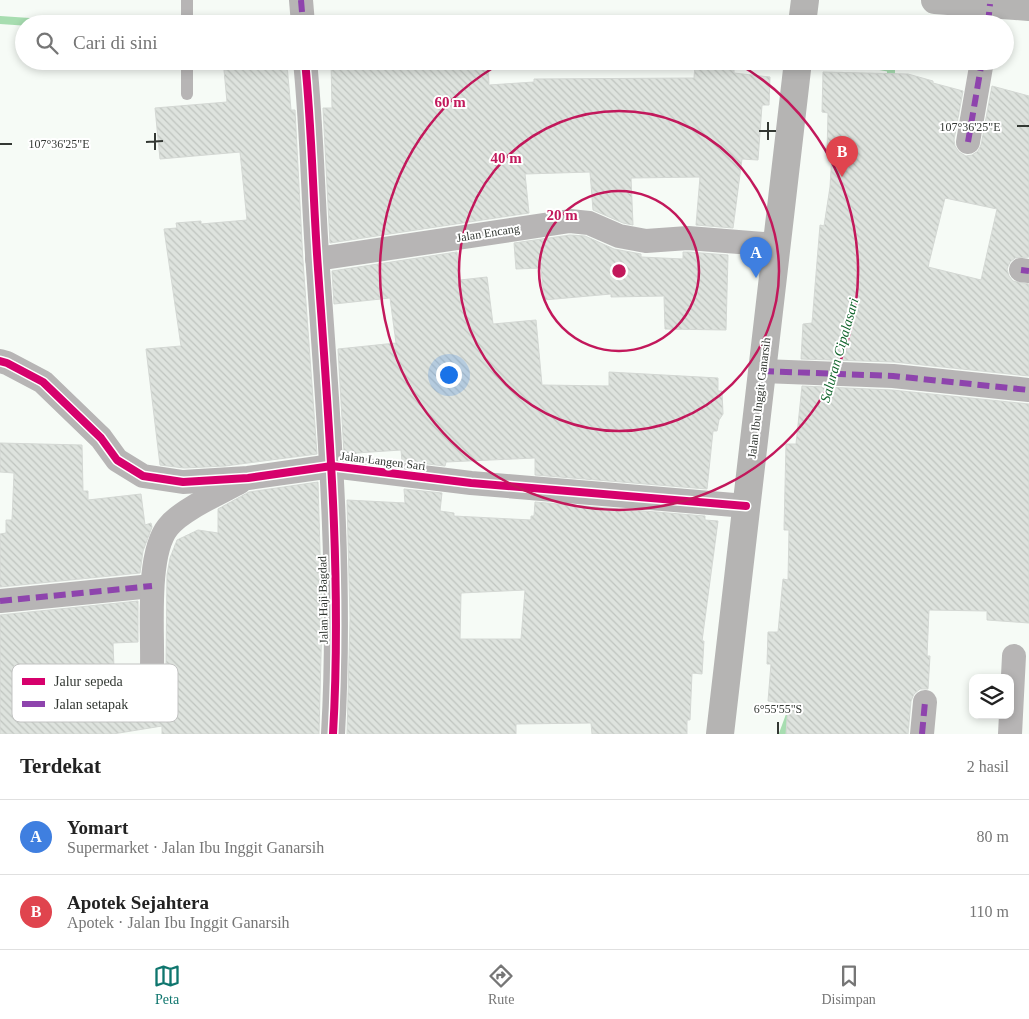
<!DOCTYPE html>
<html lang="id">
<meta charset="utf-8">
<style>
:root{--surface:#fff;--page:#f2f2f2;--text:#222;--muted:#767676;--line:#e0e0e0;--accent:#0f766e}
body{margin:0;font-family:"Times New Roman",serif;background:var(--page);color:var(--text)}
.controls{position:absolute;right:15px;bottom:15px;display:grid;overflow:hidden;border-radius:10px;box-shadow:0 2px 8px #0003}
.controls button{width:45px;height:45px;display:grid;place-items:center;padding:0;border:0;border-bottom:1px solid var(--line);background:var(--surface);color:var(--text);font:25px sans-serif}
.you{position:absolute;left:448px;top:374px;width:18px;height:18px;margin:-12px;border:4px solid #fff;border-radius:50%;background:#1a73e8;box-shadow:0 0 0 8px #1a73e833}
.badge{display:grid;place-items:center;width:32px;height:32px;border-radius:50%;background:var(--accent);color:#fff;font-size:16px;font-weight:700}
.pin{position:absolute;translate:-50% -41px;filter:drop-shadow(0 1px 2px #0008)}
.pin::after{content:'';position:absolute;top:26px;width:18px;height:15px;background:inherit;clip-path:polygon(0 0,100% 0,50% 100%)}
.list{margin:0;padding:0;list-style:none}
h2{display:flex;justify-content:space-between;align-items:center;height:65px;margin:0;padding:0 20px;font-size:21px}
h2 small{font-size:16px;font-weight:400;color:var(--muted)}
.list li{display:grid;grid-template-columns:32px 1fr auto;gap:15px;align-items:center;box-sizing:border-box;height:75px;padding:0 20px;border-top:1px solid var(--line)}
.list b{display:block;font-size:19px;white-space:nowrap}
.list p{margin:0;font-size:16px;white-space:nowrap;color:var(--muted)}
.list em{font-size:16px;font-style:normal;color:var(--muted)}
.icon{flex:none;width:28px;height:28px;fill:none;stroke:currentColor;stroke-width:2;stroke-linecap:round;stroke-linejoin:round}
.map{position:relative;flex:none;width:1029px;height:734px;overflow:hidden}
.search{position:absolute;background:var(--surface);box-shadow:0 2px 8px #0003;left:15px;right:15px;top:15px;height:55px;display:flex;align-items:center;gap:12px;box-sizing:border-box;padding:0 18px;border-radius:28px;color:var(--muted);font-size:19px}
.sheet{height:215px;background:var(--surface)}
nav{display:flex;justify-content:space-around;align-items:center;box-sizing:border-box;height:70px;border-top:1px solid var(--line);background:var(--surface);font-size:14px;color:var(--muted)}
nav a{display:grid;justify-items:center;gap:2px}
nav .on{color:var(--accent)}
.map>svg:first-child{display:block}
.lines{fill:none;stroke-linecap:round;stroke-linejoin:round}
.stream{stroke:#a7ddb0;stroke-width:8}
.building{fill:url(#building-back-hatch);stroke:#d4d8d4;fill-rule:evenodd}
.service{stroke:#b7b5b5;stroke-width:12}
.minor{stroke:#b7b5b5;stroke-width:24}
.secondary{stroke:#b5b4b3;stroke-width:28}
.quiet{stroke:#8e44ad;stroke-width:6;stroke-dasharray:12 6;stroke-linecap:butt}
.cycleway-casing{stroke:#fff;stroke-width:11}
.cycleway{stroke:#d6006c;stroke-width:8}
.ticks{fill:none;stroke:#333833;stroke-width:2}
.ring{fill:none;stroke:#c2185b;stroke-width:2.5}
.labels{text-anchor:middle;stroke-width:4;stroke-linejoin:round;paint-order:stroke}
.street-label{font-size:12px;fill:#333833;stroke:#fff}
.water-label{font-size:14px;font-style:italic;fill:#10642b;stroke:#fff}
.key{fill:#fff;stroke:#c2c3c2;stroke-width:1}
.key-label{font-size:14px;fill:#333833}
.ticks-label{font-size:12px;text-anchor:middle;fill:#333833;stroke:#fff;stroke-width:4;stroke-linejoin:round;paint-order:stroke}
.centre{fill:#c2185b;stroke:#fff;stroke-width:2.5}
.ring-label{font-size:15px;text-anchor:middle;font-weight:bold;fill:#c2185b;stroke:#fff;stroke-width:4;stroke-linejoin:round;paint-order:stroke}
</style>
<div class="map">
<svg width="1029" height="734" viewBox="0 0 1029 734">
<defs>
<pattern id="building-back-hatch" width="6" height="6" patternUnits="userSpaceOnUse" patternTransform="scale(1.25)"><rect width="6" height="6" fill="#dee3de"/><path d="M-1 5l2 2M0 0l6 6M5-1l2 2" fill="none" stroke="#bfc4bf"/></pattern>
</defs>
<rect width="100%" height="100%" fill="#f6fbf6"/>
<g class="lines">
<g class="stream">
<polyline points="0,20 59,24"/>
<polyline points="852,61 891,68 891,84"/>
<polyline points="783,734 790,715"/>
</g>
</g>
<g class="building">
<polygon points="236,61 265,61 265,67 287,65 291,110 295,110 303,261 317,454 225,466 184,468 160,465 146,349 181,346 164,229 177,228 176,223 201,221 201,224 247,220 240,152 160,159 155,108 227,102 224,70 236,69"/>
<polygon points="331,61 367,61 367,66 447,66 447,61 488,61 489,85 534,82 534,79 694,78 695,66 734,70 734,73 770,77 769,105 762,105 758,160 742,159 733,228 696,225 700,177 631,178 633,225 623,223 593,210 590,172 525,174 529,213 330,243 323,108 332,108"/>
<path d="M 823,72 L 908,74 L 933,81 L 933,83 L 963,91 L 954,140 L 955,146 L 959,152 L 966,156 L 972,155 L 978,151 L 981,145 L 992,86 L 1029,96 L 1029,257 L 1015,258 L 1010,262 L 1007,269 L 1009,276 L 1013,281 L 1029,284 L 1029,376 L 894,362 L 801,359 L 803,324 L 812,323 L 820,225 L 824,226 L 830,187 L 832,153 L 827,153 L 828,113 L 822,112 ZM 945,198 L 997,209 L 981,280 L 928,267 Z"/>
<polygon points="570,235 585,236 614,249 641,254 641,257 683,259 683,252 688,252 728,255 726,330 665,329 664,296 611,297 611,294 544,300 541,268 516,269 514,243"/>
<polygon points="457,252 460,280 487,277 493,324 536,320 542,385 609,386 609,372 718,378 718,391 722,391 723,414 719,420 717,431 713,431 707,489 535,475 535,458 446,462 445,466 402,461 401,450 356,453 356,455 344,454 338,349 396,343 390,298 334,304 332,271"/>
<polygon points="802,386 892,390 1029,404 1029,623 987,620 987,611 929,610 927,656 930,656 928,689 920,689 914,694 911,701 908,734 786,734 788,704 768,701 771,664 767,664 768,632 778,632 783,579 788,580 789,530 784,530 786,444 796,444"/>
<polygon points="0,443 82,445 83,491 88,491 88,500 141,494 145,525 151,523 152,527 143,551 140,573 0,587 0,534 6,533 6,520 12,520 14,473 0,472"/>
<polygon points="318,482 322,618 319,734 162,734 162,726 113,734 0,734 0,615 138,601 138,642 113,643 115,693 159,687 158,678 164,673 166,666 167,575 170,558 177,540 198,530 218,533 218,509 249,492"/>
<path d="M 404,489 L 442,493 L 440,511 L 454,513 L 454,516 L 531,520 L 531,516 L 534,516 L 535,502 L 705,516 L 705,520 L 718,521 L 702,641 L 704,641 L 702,674 L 692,673 L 690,720 L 687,720 L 687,734 L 592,734 L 591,723 L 516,724 L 516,734 L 347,734 L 350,618 L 347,500 L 405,503 ZM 525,590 L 521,639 L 460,639 L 461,593 Z"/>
</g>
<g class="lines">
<g class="service">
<polyline points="187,24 187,0"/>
<polyline points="187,94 187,61"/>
</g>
<g class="minor">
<polyline points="301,0 303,24"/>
<polyline points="988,24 990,4"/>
<path d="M 305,61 C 312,130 313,200 318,269 C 329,424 342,579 333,734"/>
<polyline points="968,142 982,61"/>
<polyline points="317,259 570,221 589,223 619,236 646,241 688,238 777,245"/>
<polyline points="1021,270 1029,271"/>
<polyline points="0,361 7,363 43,382 101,438 117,460 143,476 183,482 248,478 332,466 471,483 746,506"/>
<polyline points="762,371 893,376 1029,390"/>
<polyline points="0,601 152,586"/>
<path d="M 152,666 C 153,631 146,554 168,527 C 181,510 220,493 240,482"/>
<polyline points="922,734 925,702"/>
<polyline points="1010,734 1014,656"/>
</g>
<g class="secondary">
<polyline points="935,0 1029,7"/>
<polyline points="802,24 805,0"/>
<polyline points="720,734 798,61"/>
</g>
<g class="quiet">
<polyline points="301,0 303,24"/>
<polyline points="988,24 990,4"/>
<polyline points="968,142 982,61"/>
<polyline points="1021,270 1029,271"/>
<polyline points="762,371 893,376 1029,390"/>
<polyline points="0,601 152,586"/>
<polyline points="922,734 925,702"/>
</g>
<g class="cycleway-casing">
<g id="cycleway">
<path d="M 305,61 C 312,130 313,200 318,269 C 329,424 342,579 333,734"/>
<polyline points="0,361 7,363 43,382 101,438 117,460 143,476 183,482 248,478 332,466 471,483 746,506"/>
</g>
</g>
<use href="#cycleway" class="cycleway"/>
</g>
<path class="ticks" d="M 768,122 L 768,140M 1017,126 L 1029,126M 759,131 L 776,131M 155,133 L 155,150M 146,142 L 163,141M 0,144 L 12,144M 778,722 L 778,734"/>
<g class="ring">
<circle cx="619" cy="271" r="80"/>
<circle cx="619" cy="271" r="160"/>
<path d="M735 62A239 239 0 1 1 503 62"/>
</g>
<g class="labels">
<g class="street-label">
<text transform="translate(488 233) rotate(-9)" y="4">Jalan Encang</text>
<text transform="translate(759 398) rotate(-83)" y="4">Jalan Ibu Inggit Ganarsih</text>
<text transform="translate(383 461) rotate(7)" y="4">Jalan Langen Sari</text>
<text transform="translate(323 600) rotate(-91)" y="4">Jalan Haji Bagdad</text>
</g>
<g class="water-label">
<text transform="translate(839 350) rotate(-74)" y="5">Saluran Cipalasari</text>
</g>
</g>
<rect x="12" y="664" width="166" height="58" rx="8" class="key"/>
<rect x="22" y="678" width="23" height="7" fill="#d6006c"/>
<rect x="22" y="701" width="23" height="6" fill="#8e44ad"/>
<g class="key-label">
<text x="54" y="686">Jalur sepeda</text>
<text x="54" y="709">Jalan setapak</text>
</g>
<g class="ticks-label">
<text x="970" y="131">107°36'25"E</text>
<text x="59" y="148">107°36'25"E</text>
<text x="778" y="713">6°55'55"S</text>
</g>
<circle cx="619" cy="271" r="8" class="centre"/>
<g class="ring-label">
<text x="450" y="107">60 m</text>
<text x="506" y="163">40 m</text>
<text x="562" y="220">20 m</text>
</g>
</svg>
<div class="controls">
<button><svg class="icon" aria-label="layers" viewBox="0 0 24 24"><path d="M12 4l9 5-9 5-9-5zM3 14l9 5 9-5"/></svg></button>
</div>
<div class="you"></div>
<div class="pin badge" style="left:756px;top:278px;background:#3f7fe0">A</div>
<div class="pin badge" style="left:842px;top:177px;background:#e0444e">B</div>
<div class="search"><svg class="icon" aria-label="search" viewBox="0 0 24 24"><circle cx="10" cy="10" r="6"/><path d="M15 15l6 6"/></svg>Cari di sini</div>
</div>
<section class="sheet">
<h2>Terdekat<small>2 hasil</small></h2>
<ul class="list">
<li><span class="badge" style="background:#3f7fe0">A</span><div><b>Yomart</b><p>Supermarket · Jalan Ibu Inggit Ganarsih</p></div><em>80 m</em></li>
<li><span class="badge" style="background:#e0444e">B</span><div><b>Apotek Sejahtera</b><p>Apotek · Jalan Ibu Inggit Ganarsih</p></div><em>110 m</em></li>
</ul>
</section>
<nav>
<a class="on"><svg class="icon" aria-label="map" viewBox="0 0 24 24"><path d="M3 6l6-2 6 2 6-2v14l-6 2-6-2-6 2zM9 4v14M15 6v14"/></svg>Peta</a>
<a><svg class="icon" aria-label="directions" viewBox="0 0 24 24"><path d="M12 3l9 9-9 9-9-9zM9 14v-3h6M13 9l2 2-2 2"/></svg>Rute</a>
<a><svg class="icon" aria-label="saved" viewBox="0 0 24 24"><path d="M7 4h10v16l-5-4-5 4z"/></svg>Disimpan</a>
</nav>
